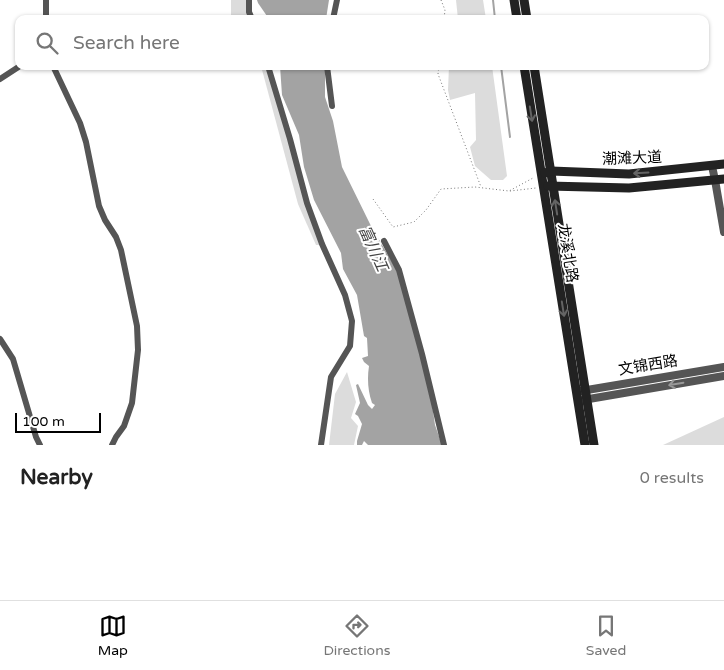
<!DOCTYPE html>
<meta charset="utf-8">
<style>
:root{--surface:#fff;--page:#f6f6f6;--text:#222;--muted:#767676;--line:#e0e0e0;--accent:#000}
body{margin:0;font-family:"Varela Round","Noto Sans SC",sans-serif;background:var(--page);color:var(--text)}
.scale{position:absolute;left:15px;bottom:12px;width:86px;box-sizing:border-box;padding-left:5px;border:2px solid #000;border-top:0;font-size:14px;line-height:18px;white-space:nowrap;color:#000;-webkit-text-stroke:4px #fff;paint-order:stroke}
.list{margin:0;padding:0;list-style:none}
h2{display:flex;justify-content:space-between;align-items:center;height:65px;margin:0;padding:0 20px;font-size:21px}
h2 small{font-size:16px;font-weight:400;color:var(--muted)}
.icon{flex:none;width:28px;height:28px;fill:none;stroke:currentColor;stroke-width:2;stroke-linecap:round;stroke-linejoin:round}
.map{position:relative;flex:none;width:724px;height:445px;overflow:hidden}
.search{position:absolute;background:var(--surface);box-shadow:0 1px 4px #0004;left:15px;right:15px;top:15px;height:55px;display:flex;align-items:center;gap:12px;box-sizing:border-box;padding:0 18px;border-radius:10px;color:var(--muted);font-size:19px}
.sheet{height:155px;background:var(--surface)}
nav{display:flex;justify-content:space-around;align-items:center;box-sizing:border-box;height:70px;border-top:1px solid var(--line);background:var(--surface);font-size:14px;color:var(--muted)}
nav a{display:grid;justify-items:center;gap:2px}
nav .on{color:var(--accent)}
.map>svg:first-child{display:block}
.green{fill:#dcdcdc}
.water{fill:#a3a3a3}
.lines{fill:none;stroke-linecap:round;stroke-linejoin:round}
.stream{stroke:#a3a3a3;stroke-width:2}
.path{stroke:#777;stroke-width:1;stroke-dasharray:1 2.5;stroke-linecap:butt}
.minor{stroke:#555;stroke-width:6}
.tertiary{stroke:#555;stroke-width:8}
.secondary{stroke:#222;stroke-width:9}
.oneway{stroke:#646464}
.oneway2{stroke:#999}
.labels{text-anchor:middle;stroke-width:4;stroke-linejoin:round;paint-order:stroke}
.street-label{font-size:15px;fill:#000;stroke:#fff}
.water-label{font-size:16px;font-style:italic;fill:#444;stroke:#fff}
</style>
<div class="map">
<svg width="724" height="445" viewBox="0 0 724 445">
<rect width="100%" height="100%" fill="#fff"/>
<g class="green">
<polygon points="231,0 246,0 250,19 248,19 247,15 231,15"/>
<polygon points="456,0 483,0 486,19 458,19"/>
<polygon points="261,66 266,66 320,245 316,245 298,204"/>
<polygon points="449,66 492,66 507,176 503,180 491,180 475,166 470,147 476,140 475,93 450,100 448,90"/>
<polygon points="347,372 356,402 351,418 358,426 354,445 329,445 335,394"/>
<polygon points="724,417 724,445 663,445"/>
</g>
<g class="water">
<polygon points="257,0 329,0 326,19 269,19 258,3"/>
<path d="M 280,66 L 325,66 L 325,97 L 333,121 L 342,167 L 371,226 L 398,272 L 430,390 L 435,425 L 442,445 L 368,445 L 364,441 L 362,445 L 357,445 L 357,441 L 362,424 L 358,416 L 355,414 L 360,403 L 356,385 L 358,384 L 368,405 L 372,409 L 375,405 L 372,403 C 368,391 367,379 369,366 L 364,362 L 362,358 L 368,356 L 367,338 L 364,336 L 357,295 L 343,269 L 341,253 L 314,200 L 304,167 L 299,135 L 282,95 Z"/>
</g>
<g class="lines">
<g class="stream">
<polyline points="493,0 495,19"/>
<polyline points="501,66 510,137"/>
</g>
<g class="path">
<polyline points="441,0 445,10 444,19"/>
<polyline points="439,66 438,74 481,187"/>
<polyline points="510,191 536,188"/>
<polyline points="373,199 393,227 414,222 426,210 441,189 475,187 509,191 533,178"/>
</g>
<g class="minor">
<polyline points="249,0 249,12 252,19"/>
<polyline points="46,19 46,0"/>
<polyline points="333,19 337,0"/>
<polyline points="53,66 80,123 86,142 99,206 105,220 116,237 121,250 137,326 138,350 132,403 124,426 116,437 112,445"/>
<polyline points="268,66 290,139 307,203 322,244 345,295 352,321 350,346 331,377 321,445"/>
<polyline points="327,66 332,106"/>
<polyline points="0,79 20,66"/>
<polyline points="384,241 399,270 422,354 444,445"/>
<polyline points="0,339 13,359 36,437 40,445"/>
</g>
<g class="tertiary">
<polyline points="712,166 715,180 724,232"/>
<polyline points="581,391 724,367"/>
<polyline points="583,400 724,376"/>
</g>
<g class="secondary">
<polyline points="514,0 517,19"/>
<polyline points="524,0 527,19"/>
<polyline points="524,66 585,445"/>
<polyline points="534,66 594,445"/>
<polyline points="545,173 551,171 629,174 724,164"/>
<polyline points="548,186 629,188 724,179"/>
</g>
</g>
<defs><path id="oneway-shaft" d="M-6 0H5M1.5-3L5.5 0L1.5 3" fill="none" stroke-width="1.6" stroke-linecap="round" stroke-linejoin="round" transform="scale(1.25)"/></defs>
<g class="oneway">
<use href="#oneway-shaft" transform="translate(531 114) rotate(81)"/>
<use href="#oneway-shaft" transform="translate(641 173) rotate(177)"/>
<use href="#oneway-shaft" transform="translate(556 207) rotate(-99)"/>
<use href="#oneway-shaft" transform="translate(563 309) rotate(81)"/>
</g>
<use class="oneway2" href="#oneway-shaft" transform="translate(676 384) rotate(170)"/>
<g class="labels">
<g class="street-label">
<text transform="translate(632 158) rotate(-2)" y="5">潮滩大道</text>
<text transform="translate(568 253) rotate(81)" y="5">龙溪北路</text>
<text transform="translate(648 365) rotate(-9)" y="5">文锦西路</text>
</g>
<g class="water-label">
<text transform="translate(374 248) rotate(66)" y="6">富川江</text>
</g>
</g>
</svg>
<div class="scale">100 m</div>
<div class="search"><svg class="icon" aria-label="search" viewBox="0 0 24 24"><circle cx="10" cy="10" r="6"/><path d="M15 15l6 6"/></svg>Search here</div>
</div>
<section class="sheet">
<h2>Nearby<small>0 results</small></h2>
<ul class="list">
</ul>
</section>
<nav>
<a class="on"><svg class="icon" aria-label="map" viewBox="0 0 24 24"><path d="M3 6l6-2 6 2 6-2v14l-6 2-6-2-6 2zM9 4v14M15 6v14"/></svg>Map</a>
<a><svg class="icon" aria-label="directions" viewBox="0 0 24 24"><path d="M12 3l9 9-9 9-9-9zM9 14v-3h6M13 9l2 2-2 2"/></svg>Directions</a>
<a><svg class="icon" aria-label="saved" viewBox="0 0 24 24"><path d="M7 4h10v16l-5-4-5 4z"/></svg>Saved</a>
</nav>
